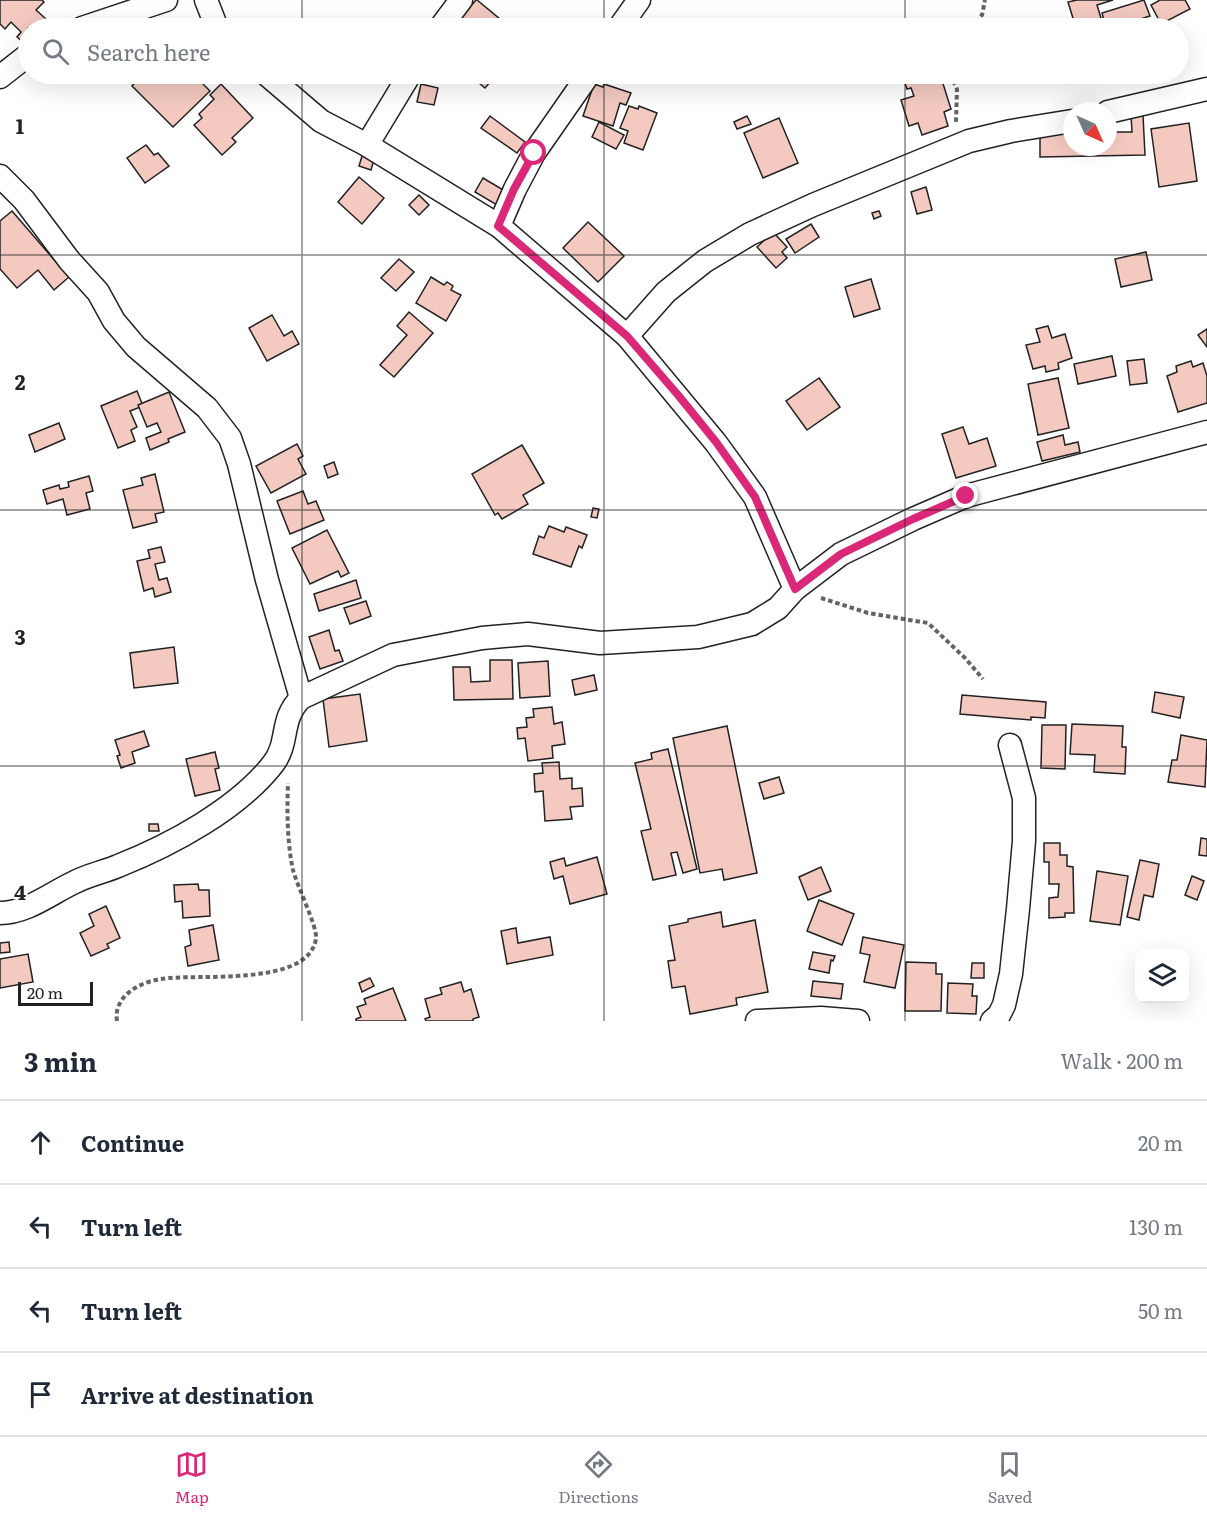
<!DOCTYPE html>
<meta charset="utf-8">
<style>
:root{--surface:#fff;--page:#f2f2f3;--text:#1f2937;--muted:#747a83;--line:#e0e1e3;--accent:#db2777}
body{margin:0;font-family:Literata,serif;background:var(--page);color:var(--text)}
.controls{position:absolute;right:18px;bottom:18px;display:grid;overflow:hidden;border-radius:12px;box-shadow:0 6px 24px #0002}
.controls button{width:54px;height:54px;display:grid;place-items:center;padding:0;border:0;border-bottom:2px solid var(--line);background:var(--surface);color:var(--text);font:30px sans-serif}
.compass{position:absolute;left:1063px;top:102px;width:54px;height:54px;border-radius:50%;background:var(--surface);box-shadow:0 6px 24px #0002;rotate:135deg}
.scale{position:absolute;left:18px;bottom:15px;width:75px;box-sizing:border-box;padding-left:6px;border:3px solid #222;border-top:0;font-size:16px;line-height:21px;white-space:nowrap;color:#222;-webkit-text-stroke:4px #fff;paint-order:stroke}
.stop{position:absolute;width:18px;height:18px;margin:-14px;border:4px solid #db2777;border-radius:50%;background:#fff}
.stop.end{background:#db2777;border-color:#fff;box-shadow:0 2px 6px #0008}
.list{margin:0;padding:0;list-style:none}
h2{display:flex;justify-content:space-between;align-items:center;height:78px;margin:0;padding:0 24px;font-size:26px}
h2 small{font-size:20px;font-weight:400;color:var(--muted)}
.list li{display:grid;grid-template-columns:39px 1fr auto;gap:18px;align-items:center;box-sizing:border-box;height:84px;padding:0 24px;border-top:2px solid var(--line)}
.list b{display:block;font-size:22px;white-space:nowrap}
.list em{font-size:20px;font-style:normal;color:var(--muted)}
.icon{flex:none;width:33px;height:33px;fill:none;stroke:currentColor;stroke-width:2;stroke-linecap:round;stroke-linejoin:round}
.map{position:relative;flex:none;width:1207px;height:1021px;overflow:hidden}
.search{position:absolute;background:var(--surface);box-shadow:0 6px 24px #0002;left:18px;right:18px;top:18px;height:66px;display:flex;align-items:center;gap:15px;box-sizing:border-box;padding:0 21px;border-radius:33px;color:var(--muted);font-size:22px}
.sheet{height:414px;background:var(--surface)}
nav{display:flex;justify-content:space-around;align-items:center;box-sizing:border-box;height:84px;border-top:2px solid var(--line);background:var(--surface);font-size:16px;color:var(--muted)}
nav a{display:grid;justify-items:center;gap:3px}
nav .on{color:var(--accent)}
.map>svg:first-child{display:block}
.building{fill:#f3c9c0;stroke:#222;stroke-width:1.5}
.lines{fill:none;stroke-linecap:round;stroke-linejoin:round}
.minor-casing{stroke:#222;stroke-width:25}
.path{stroke:#646464;stroke-width:4;stroke-dasharray:4.5 3;stroke-linecap:butt}
.minor{stroke:#fff;stroke-width:22}
.route{stroke:#db2777;stroke-width:8}
.grid{fill:none;stroke:#222;stroke-width:1.5;stroke-opacity:0.55}
.grid-label{font-size:20px;text-anchor:middle;font-weight:bold;fill:#222;stroke:#fff;stroke-width:4.5;stroke-linejoin:round;paint-order:stroke}
</style>
<div class="map">
<svg width="1207" height="1021" viewBox="0 0 1207 1021">
<rect width="100%" height="100%" fill="#fff"/>
<g class="building">
<polygon points="0,0 42,0 44,2 36,10 46,19 38,28 28,28 28,39 24,43 17,37 21,32 11,22 5,29 0,24"/>
<polygon points="476,0 477,0 511,28 452,28"/>
<polygon points="1077,0 1113,0 1097,5 1104,28 1076,28 1068,2"/>
<polygon points="1144,0 1150,16 1112,28 1106,28 1102,13"/>
<polygon points="1160,0 1185,0 1190,9 1161,24 1151,5"/>
<polygon points="136,74 193,74 210,91 173,127 132,86 138,79 134,75"/>
<polygon points="468,74 497,74 485,88"/>
<polygon points="907,74 923,74 924,77 940,74 951,109 944,112 948,126 922,135 918,123 909,126 901,100 914,96 911,88 907,89 902,75"/>
<polygon points="221,84 253,118 232,138 236,142 222,155 194,125 202,118 199,114 214,99 210,95"/>
<polygon points="421,84 438,88 434,105 417,102"/>
<polygon points="594,84 603,87 604,84 631,93 626,105 620,103 613,126 583,116"/>
<polygon points="629,106 638,109 639,106 657,113 643,150 624,143 628,131 620,128"/>
<polygon points="1131,115 1143,115 1145,155 1040,157 1040,134 1072,133 1072,147 1108,147 1108,132 1132,132"/>
<polygon points="490,116 525,142 517,153 481,128"/>
<polygon points="747,116 751,124 737,129 734,122"/>
<polygon points="779,118 798,163 763,178 744,133"/>
<polygon points="599,122 624,135 616,149 592,137"/>
<polygon points="1189,123 1197,181 1159,187 1151,129"/>
<polygon points="146,145 154,155 158,153 169,166 145,183 127,158"/>
<polygon points="363,153 375,156 371,170 359,166"/>
<polygon points="359,177 384,198 362,224 338,202"/>
<polygon points="483,178 505,191 497,205 475,192"/>
<polygon points="926,187 932,210 917,214 911,192"/>
<polygon points="419,195 429,205 419,215 409,205"/>
<polygon points="12,211 69,277 54,290 38,270 17,288 0,269 0,221"/>
<polygon points="879,211 881,216 874,219 872,213"/>
<polygon points="588,222 624,256 598,282 563,248"/>
<polygon points="811,224 819,237 795,253 786,239"/>
<polygon points="773,232 787,247 782,252 787,258 776,268 757,247"/>
<polygon points="1146,252 1152,280 1121,287 1115,259"/>
<polygon points="399,259 414,272 396,291 381,278"/>
<polygon points="431,277 444,285 447,282 453,286 451,290 461,295 446,321 416,303"/>
<polygon points="871,279 880,309 854,317 845,287"/>
<polygon points="409,312 433,333 394,377 380,365 407,335 397,326"/>
<polygon points="272,315 284,336 292,331 299,344 267,361 249,328"/>
<polygon points="1048,326 1052,338 1065,334 1072,358 1058,363 1059,369 1046,372 1045,366 1033,369 1026,345 1040,342 1036,329"/>
<polygon points="1207,329 1207,347 1198,335"/>
<polygon points="1112,356 1116,376 1078,384 1074,364"/>
<polygon points="1144,359 1147,383 1130,385 1127,361"/>
<polygon points="1191,361 1193,367 1203,363 1207,376 1207,403 1178,412 1167,376 1177,372 1176,366"/>
<polygon points="819,378 840,407 807,430 786,401"/>
<polygon points="1058,378 1069,428 1038,435 1028,384"/>
<polygon points="137,391 143,406 130,411 137,427 131,430 135,441 118,448 101,406"/>
<polygon points="169,392 185,432 168,439 169,442 150,450 146,438 161,432 157,423 147,427 138,405"/>
<polygon points="59,423 65,439 35,452 29,435"/>
<polygon points="963,427 969,444 987,438 996,466 956,478 942,434"/>
<polygon points="1063,435 1065,445 1078,442 1080,452 1042,461 1037,442"/>
<polygon points="297,444 303,456 298,459 306,474 271,493 256,466"/>
<polygon points="522,445 544,483 523,495 528,504 502,519 498,513 495,515 472,474"/>
<polygon points="334,462 338,474 328,478 324,466"/>
<polygon points="155,474 164,512 155,514 157,522 133,528 123,490 143,485 141,478"/>
<polygon points="89,476 93,491 86,493 90,509 67,515 63,499 47,504 43,490 59,485 60,489 69,487 68,482"/>
<polygon points="303,491 308,504 316,501 324,520 290,534 277,501"/>
<polygon points="593,508 599,509 597,518 591,517"/>
<polygon points="549,526 564,532 566,527 587,535 582,548 579,546 571,567 533,554 539,536 544,538"/>
<polygon points="327,530 349,573 341,577 338,571 310,584 292,548"/>
<polygon points="161,547 165,562 155,564 159,580 167,578 171,592 155,597 153,588 144,591 137,561 150,558 148,550"/>
<polygon points="356,580 361,598 319,611 314,594"/>
<polygon points="366,601 371,616 350,624 344,608"/>
<polygon points="329,630 335,651 339,650 343,661 320,669 309,637"/>
<polygon points="174,647 178,683 134,688 130,653"/>
<polygon points="490,660 512,660 513,699 454,700 453,667 470,667 471,682 490,681"/>
<polygon points="548,661 550,696 520,698 518,663"/>
<polygon points="594,675 597,690 575,695 572,680"/>
<polygon points="1155,692 1184,697 1180,718 1152,712"/>
<polygon points="360,694 367,741 329,747 323,699"/>
<polygon points="962,695 1046,702 1045,718 1031,717 1031,720 960,714"/>
<polygon points="552,707 554,724 562,722 565,744 552,746 553,758 528,761 525,738 518,739 517,728 527,727 526,718 534,717 533,709"/>
<polygon points="1072,724 1123,726 1122,747 1126,747 1125,774 1094,772 1095,755 1070,754"/>
<polygon points="1042,725 1066,725 1065,769 1041,768"/>
<polygon points="727,726 757,873 724,880 722,869 700,873 673,738"/>
<polygon points="144,731 149,746 132,752 135,763 121,768 117,756 120,755 115,740"/>
<polygon points="1181,735 1207,740 1205,787 1168,782 1172,760 1177,760"/>
<polygon points="668,749 697,869 683,873 677,852 671,853 676,875 653,880 641,831 651,829 635,763 652,759 651,753"/>
<polygon points="215,752 219,768 215,769 220,790 195,796 186,759"/>
<polygon points="559,762 560,779 572,778 572,789 582,788 583,806 570,807 572,819 545,821 543,791 535,792 534,774 543,773 542,763"/>
<polygon points="779,777 784,793 764,799 759,783"/>
<polygon points="149,824 158,824 159,831 149,831"/>
<polygon points="1201,838 1207,839 1207,856 1199,855"/>
<polygon points="1044,843 1060,843 1060,855 1067,855 1067,866 1073,867 1074,913 1065,913 1065,917 1049,918 1049,898 1058,897 1059,884 1049,884 1049,862 1044,862"/>
<polygon points="597,857 607,894 570,904 563,876 554,879 550,862 564,858 566,866"/>
<polygon points="1140,860 1159,864 1153,897 1144,895 1139,920 1127,917"/>
<polygon points="821,867 831,891 808,900 799,877"/>
<polygon points="1097,871 1128,876 1120,925 1090,921"/>
<polygon points="1192,876 1204,881 1197,900 1185,895"/>
<polygon points="198,884 199,890 209,890 210,916 183,918 182,901 175,902 174,885"/>
<polygon points="819,900 854,914 842,945 807,931"/>
<polygon points="106,906 120,938 107,944 109,948 91,956 80,933 94,926 89,914"/>
<polygon points="721,912 723,927 755,920 768,992 736,998 737,1005 690,1014 685,986 672,988 668,961 675,960 669,926 688,922 688,919"/>
<polygon points="213,925 219,960 188,966 185,947 191,945 189,930"/>
<polygon points="516,928 518,943 550,937 553,955 507,964 501,931"/>
<polygon points="863,937 904,945 895,988 864,982 870,955 860,953"/>
<polygon points="9,942 10,952 0,953 0,943"/>
<polygon points="813,952 835,956 833,961 831,960 829,973 809,969"/>
<polygon points="28,954 33,982 0,988 0,959"/>
<polygon points="906,962 936,963 936,974 942,974 941,1011 905,1011"/>
<polygon points="972,963 984,963 984,978 971,978"/>
<polygon points="370,978 374,986 362,992 359,983"/>
<polygon points="813,981 843,984 841,999 811,996"/>
<polygon points="461,982 464,992 471,989 479,1017 473,1019 473,1021 426,1021 425,1019 430,1017 425,999 442,994 440,988"/>
<polygon points="948,983 973,984 972,996 977,996 976,1014 947,1013"/>
<polygon points="393,988 406,1021 356,1021 356,1019 361,1017 357,1007 366,1004 364,999"/>
</g>
<g class="lines">
<g class="minor-casing">
<g id="minor">
<polyline points="206,0 217,28"/>
<polyline points="82,28 166,0"/>
<polyline points="440,28 461,0"/>
<polyline points="619,28 639,0"/>
<polyline points="266,74 321,121 367,145 499,226 627,336 716,443 755,497 795,589"/>
<polyline points="0,77 28,55"/>
<polyline points="1108,112 1207,89"/>
<polyline points="367,145 410,74"/>
<polyline points="0,176 24,200 69,260 98,292 114,321 136,347 207,408 230,438 239,464 267,580 301,698"/>
<polyline points="499,226 515,189 534,153 589,74"/>
<polyline points="627,336 666,292 705,261 750,234 813,205 969,141 1011,131 1072,121"/>
<path d="M 0,913 C 27,913 51,893 75,882 C 88,875 104,872 118,866 C 171,845 238,809 273,764 C 290,742 279,720 301,698 L 393,655 L 482,638 L 528,634 L 600,643 L 698,637 L 752,624 L 778,608 L 795,589 L 841,554 L 913,519 L 966,496 L 1207,432"/>
<polyline points="757,1021 821,1018 858,1021"/>
<polyline points="992,1021 999,1015 1004,1005 1011,974 1018,909 1024,841 1024,798 1010,745"/>
</g>
</g>
<g class="path">
<polyline points="971,28 982,15 985,0"/>
<polyline points="950,74 957,89 956,122"/>
<polyline points="821,598 868,613 928,623 965,658 983,679"/>
<path d="M 117,1021 C 113,997 139,982 161,979 C 195,973 308,988 316,939 C 318,928 297,886 293,870 C 287,842 287,812 288,783"/>
</g>
<use href="#minor" class="minor"/>
</g>
<g class="lines">
<polyline class="route" points="534,153 514,189 498,226 627,336 678,395 716,442 755,497 795,589 841,554 913,519 966,496"/>
</g>
<path class="grid" d="M 302,0 L 302,28M 604,0 L 604,28M 905,0 L 905,28M 302,74 L 302,1021M 604,74 L 604,1021M 905,74 L 905,1021M 0,255 L 1207,255M 0,510 L 1207,510M 0,766 L 1207,766"/>
<g class="grid-label">
<text x="20" y="134">1</text>
<text x="20" y="390">2</text>
<text x="20" y="645">3</text>
<text x="20" y="900">4</text>
</g>
</svg>
<div class="controls">
<button><svg class="icon" aria-label="layers" viewBox="0 0 24 24"><path d="M12 4l9 5-9 5-9-5zM3 14l9 5 9-5"/></svg></button>
</div>
<svg class="compass" viewBox="-18 -18 36 36"><path d="M0-13l5 13h-10z" fill="#e53935"/><path d="M0 13l5-13h-10z" fill="#747a83"/></svg>
<div class="scale">20 m</div>
<div class="stop" style="left:534px;top:153px"></div>
<div class="stop end" style="left:966px;top:496px"></div>
<div class="search"><svg class="icon" aria-label="search" viewBox="0 0 24 24"><circle cx="10" cy="10" r="6"/><path d="M15 15l6 6"/></svg>Search here</div>
</div>
<section class="sheet">
<h2>3 min<small>Walk · 200 m</small></h2>
<ul class="list">
<li><svg class="icon" aria-label="ahead" viewBox="0 0 24 24"><path d="M12 20V5M6 11l6-6 6 6"/></svg><div><b>Continue</b></div><em>20 m</em></li>
<li><svg class="icon" aria-label="left" viewBox="0 0 24 24"><path d="M17 20v-9H6M10 6l-5 5 5 5"/></svg><div><b>Turn left</b></div><em>130 m</em></li>
<li><svg class="icon" aria-label="left" viewBox="0 0 24 24"><path d="M17 20v-9H6M10 6l-5 5 5 5"/></svg><div><b>Turn left</b></div><em>50 m</em></li>
<li><svg class="icon" aria-label="arrive" viewBox="0 0 24 24"><path d="M6 21V4h12l-3 4 3 4H6"/></svg><div><b>Arrive at destination</b></div></li>
</ul>
</section>
<nav>
<a class="on"><svg class="icon" aria-label="map" viewBox="0 0 24 24"><path d="M3 6l6-2 6 2 6-2v14l-6 2-6-2-6 2zM9 4v14M15 6v14"/></svg>Map</a>
<a><svg class="icon" aria-label="directions" viewBox="0 0 24 24"><path d="M12 3l9 9-9 9-9-9zM9 14v-3h6M13 9l2 2-2 2"/></svg>Directions</a>
<a><svg class="icon" aria-label="saved" viewBox="0 0 24 24"><path d="M7 4h10v16l-5-4-5 4z"/></svg>Saved</a>
</nav>
